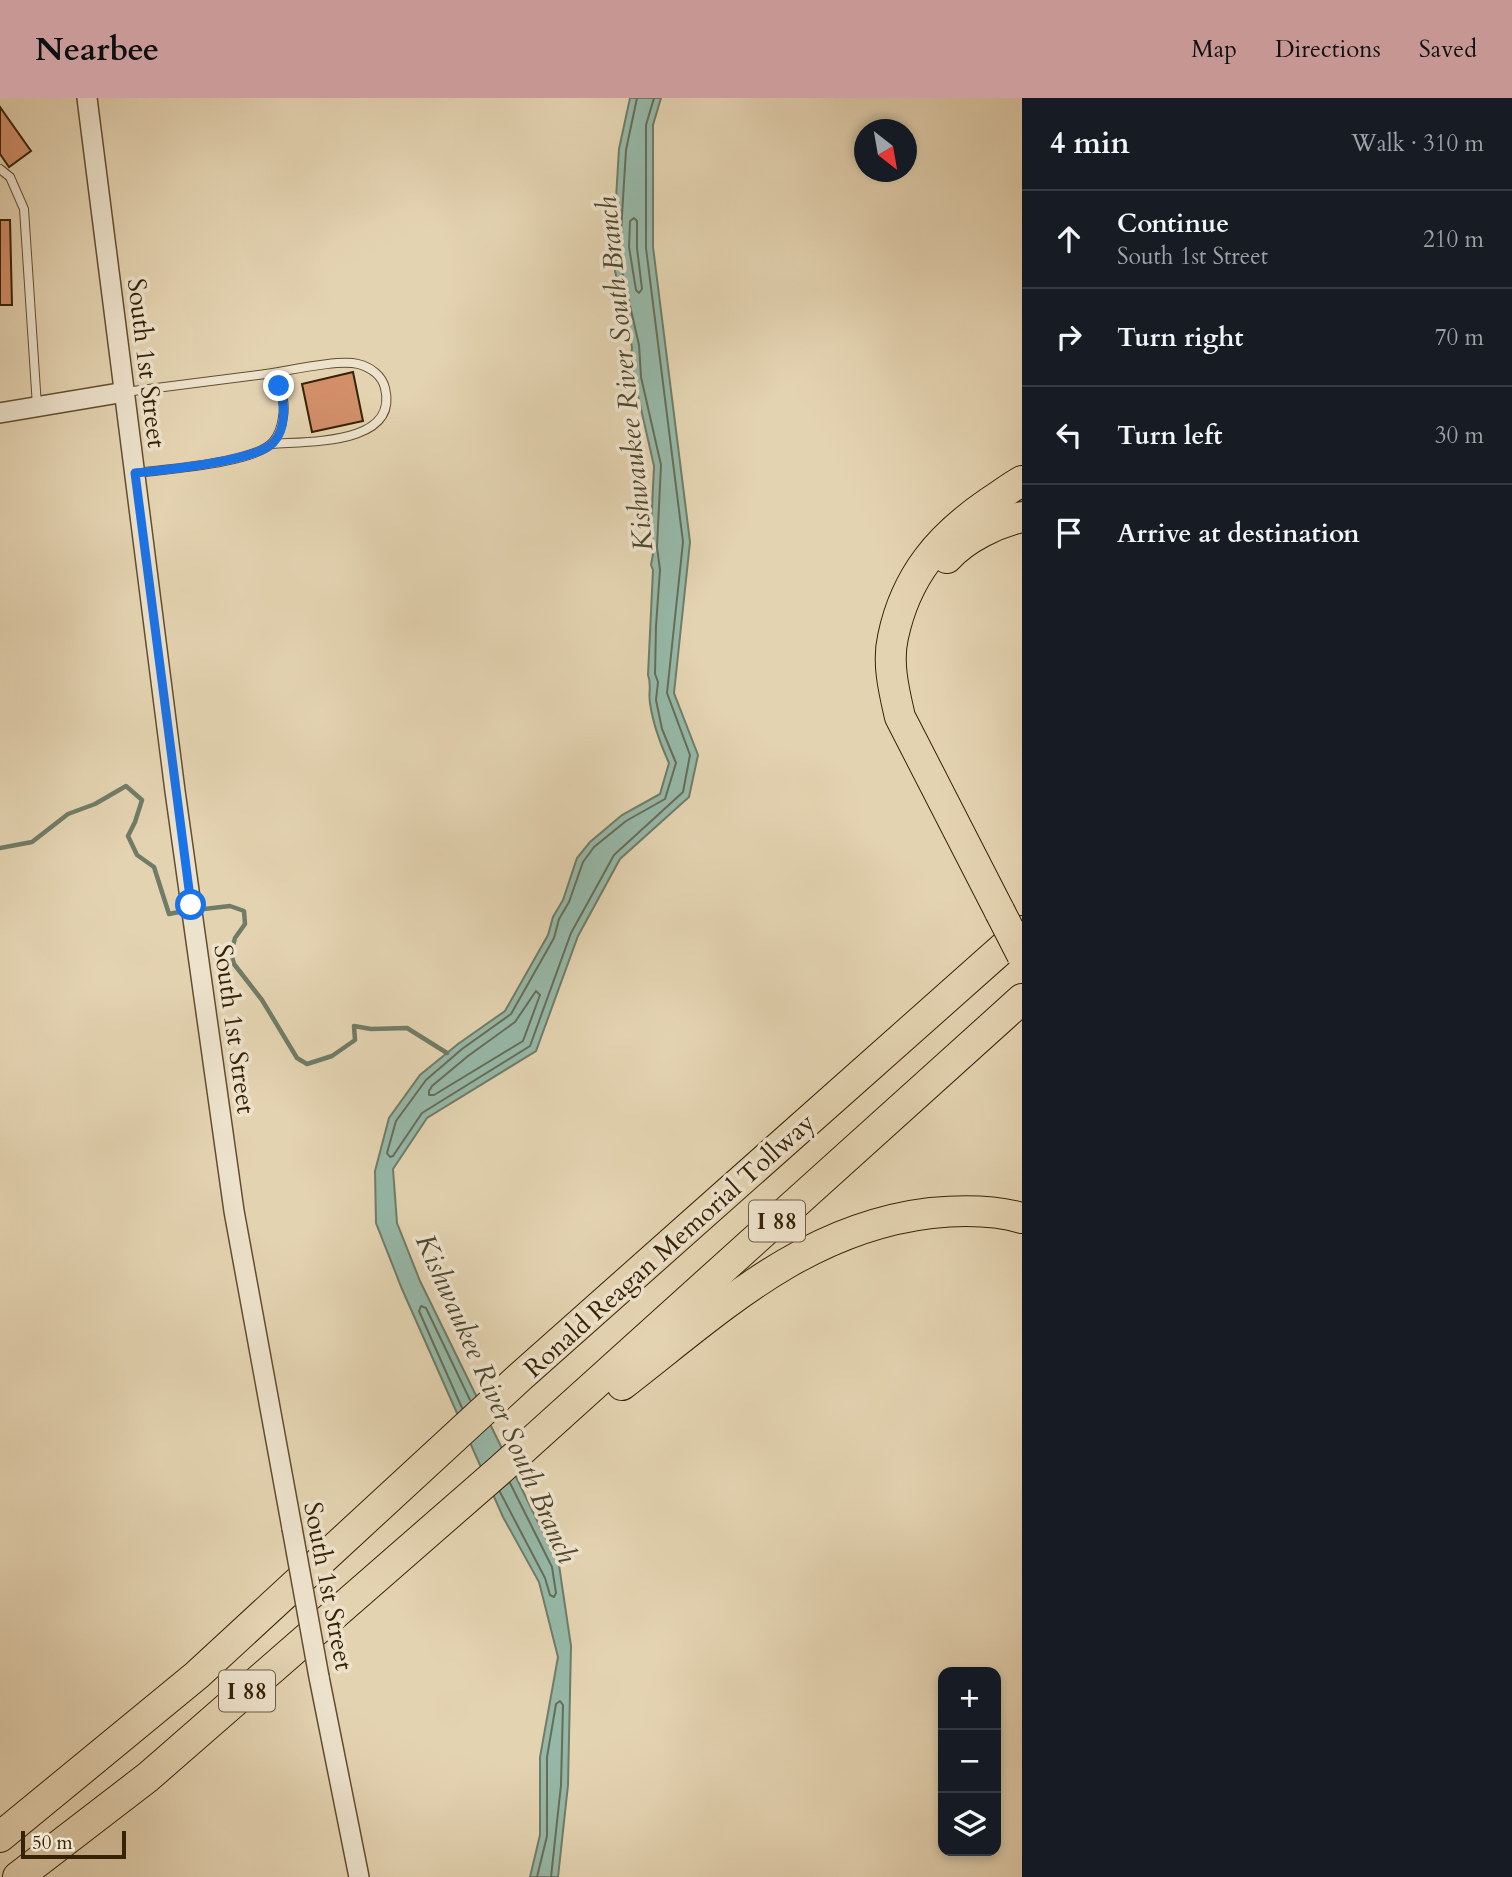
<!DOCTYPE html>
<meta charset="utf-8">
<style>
:root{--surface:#171b24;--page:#242831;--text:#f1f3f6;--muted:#9ea1a6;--line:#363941;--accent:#c59692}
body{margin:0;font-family:Cardo,serif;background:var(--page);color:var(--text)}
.controls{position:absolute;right:21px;bottom:21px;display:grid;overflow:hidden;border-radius:14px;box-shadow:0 4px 10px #0003}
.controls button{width:63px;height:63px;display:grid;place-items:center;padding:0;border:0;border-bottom:2px solid var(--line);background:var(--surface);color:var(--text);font:35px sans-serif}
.compass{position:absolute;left:854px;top:21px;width:63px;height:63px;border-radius:50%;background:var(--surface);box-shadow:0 4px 10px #0003;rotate:149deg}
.scale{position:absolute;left:21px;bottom:18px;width:105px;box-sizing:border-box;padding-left:7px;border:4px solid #362205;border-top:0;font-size:19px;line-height:24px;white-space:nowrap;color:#362205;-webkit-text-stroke:5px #ede2cc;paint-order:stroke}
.stop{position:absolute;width:21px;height:21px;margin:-16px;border:5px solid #1a73e8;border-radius:50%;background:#fff}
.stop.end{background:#1a73e8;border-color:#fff;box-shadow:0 2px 7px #0008}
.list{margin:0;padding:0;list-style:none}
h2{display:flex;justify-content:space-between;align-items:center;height:91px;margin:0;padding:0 28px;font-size:30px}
h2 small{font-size:23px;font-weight:400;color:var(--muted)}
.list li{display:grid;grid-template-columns:46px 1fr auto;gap:21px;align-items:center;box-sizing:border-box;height:98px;padding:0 28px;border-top:2px solid var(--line)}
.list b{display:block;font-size:26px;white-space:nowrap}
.list p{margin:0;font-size:23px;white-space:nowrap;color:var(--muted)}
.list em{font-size:23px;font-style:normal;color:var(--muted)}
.icon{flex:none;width:38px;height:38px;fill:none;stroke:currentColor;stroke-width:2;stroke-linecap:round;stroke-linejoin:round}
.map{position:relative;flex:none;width:1022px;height:1779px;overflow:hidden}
header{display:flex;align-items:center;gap:42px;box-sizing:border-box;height:98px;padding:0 35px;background:var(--accent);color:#111}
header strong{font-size:33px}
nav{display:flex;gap:38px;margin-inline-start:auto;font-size:24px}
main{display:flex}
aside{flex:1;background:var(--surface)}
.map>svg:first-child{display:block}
.water{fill:#96b8a8;stroke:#707c67;stroke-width:2}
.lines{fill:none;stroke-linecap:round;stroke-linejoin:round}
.shore{stroke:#666d56;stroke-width:2}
.stream{stroke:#707c67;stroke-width:4.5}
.building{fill:#d28f6a;stroke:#362205;stroke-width:2}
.service-casing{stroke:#624e30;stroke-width:10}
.tertiary-casing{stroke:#624e30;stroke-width:22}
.motorway-casing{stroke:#362205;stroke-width:32}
.service{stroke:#ede2cc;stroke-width:8}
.tertiary{stroke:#ede2cc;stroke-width:19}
.motorway{stroke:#e4d3b1;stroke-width:30}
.tertiary-bridge-casing{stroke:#624e30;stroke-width:22;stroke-linecap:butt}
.motorway-bridge-casing{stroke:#362205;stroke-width:32;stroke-linecap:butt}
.tertiary-bridge{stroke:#ede2cc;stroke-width:19}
.motorway-bridge{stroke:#e4d3b1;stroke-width:30}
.route{stroke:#1a73e8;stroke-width:9}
.labels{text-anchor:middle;stroke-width:7;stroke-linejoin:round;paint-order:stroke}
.shield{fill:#ede2cc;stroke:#6d5c41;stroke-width:2}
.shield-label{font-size:24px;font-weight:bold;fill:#362205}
.street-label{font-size:26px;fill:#362205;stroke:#ede2cc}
.water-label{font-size:28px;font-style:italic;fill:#4e482e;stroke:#ede2cc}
</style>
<header>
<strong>Nearbee</strong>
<nav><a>Map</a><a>Directions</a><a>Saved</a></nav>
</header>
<main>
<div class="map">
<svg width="1022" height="1779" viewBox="0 0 1022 1779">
<rect width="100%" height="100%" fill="#e4d3b1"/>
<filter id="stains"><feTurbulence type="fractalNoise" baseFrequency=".00286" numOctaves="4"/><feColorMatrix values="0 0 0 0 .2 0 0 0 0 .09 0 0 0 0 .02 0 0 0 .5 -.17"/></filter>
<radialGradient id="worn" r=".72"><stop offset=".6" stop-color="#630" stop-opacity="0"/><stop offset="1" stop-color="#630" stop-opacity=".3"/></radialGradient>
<path class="water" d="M 630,0 L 661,0 L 653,27 L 653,149 L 690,444 L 674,595 L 698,657 L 689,699 L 620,761 L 578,838 L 536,953 L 427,1020 L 393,1071 L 397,1125 L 420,1183 L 559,1467 L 571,1548 L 568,1687 L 558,1779 L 530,1779 L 540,1737 L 540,1659 L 558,1559 L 539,1484 L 503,1419 L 402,1191 L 376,1125 L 375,1073 L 389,1020 L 420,977 L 458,946 L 505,913 L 548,837 L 553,819 L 563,802 L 577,760 L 590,744 L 622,717 L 660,696 L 669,665 C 660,645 653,627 650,605 C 648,595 652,587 648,577 L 653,472 L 651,467 L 653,456 L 650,452 L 654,368 L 634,280 L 631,259 L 632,249 L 615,173 L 616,162 L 613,151 L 619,51 Z"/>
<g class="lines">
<g class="shore">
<polyline points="637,0 626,52 620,150 622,173 639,247 641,279 661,367 657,449 660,472 656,528 655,576 658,584 656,602 662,631 676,665 665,701 626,723 594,749 583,764 569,804 559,821 554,840 511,916 462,951 426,982 396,1023 387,1055 390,1059 393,1058 422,1015 530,948 571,835 614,757 683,694 690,657 667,595 683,444 646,150 646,27 654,0"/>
<polygon points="634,120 637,123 637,150 642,191 639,195 636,192 629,149 630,123"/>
<polygon points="536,893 540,897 523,943 434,997 429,997 429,993 432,988 468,958 515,924"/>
<polyline points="462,1310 419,1213 421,1208 426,1210 470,1302"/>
<polyline points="500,1394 545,1480 550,1497 554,1499 556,1495 552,1469 510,1385"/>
<polyline points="537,1779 547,1738 547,1659 556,1606 560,1603 563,1607 561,1687 551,1779"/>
</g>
<g class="stream">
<polyline points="0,750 32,744 68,716 95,706 126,688 142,702 135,724 128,738 137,757 154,769 169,816 179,814"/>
<polyline points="204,811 230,808 244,813 245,826 235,840 231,855 234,866 262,902 297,960 307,966 332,958 355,942 354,928 371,931 407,930 447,955"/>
</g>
</g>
<g class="building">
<polygon points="0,9 31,53 9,69 0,56"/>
<polygon points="0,122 10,122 12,207 0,207"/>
<polygon points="353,274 363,323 312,334 302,286"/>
</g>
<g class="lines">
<g class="service-casing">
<g id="service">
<polyline points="0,71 10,79 24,111 37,308"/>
<path d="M 266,276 C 288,273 338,261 358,266 C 370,269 382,277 385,290 C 399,347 309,343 272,346"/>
<path d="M 125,294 L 266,276 C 280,289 286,299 283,319 C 282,327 279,337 273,344 C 255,365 166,371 137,375"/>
</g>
</g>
<g class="tertiary-casing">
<g id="tertiary">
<polyline points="87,0 175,693 234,1113 292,1430"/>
<polyline points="0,315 125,294"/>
<polyline points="319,1579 359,1779"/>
</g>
</g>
<g class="motorway-casing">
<g id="motorway">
<path d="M 947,460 C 965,440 996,425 1022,419"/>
<path d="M 1000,814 L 900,619 C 894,593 887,565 893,539 C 906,477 940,438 990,404 C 1001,397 1011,389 1022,383"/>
<path d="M 622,1287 C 719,1212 804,1130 931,1115 C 961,1112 994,1112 1022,1120"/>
<polyline points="0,1739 197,1577 520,1279 1022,833"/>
<polyline points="18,1779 148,1679 501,1371 1022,901"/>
</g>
</g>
<use href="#service" class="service"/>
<use href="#tertiary" class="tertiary"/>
<use href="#motorway" class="motorway"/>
<g class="tertiary-bridge-casing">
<polyline id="tertiary-bridge" points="292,1430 319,1579"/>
</g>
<g class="motorway-bridge-casing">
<polyline id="motorway-bridge" points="1000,814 1022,857"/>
</g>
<use href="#tertiary-bridge" class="tertiary-bridge"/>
<use href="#motorway-bridge" class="motorway-bridge"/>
</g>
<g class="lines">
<path class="route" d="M 191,807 L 135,375 C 164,372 253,364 273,345 C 287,330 285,305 279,288"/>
</g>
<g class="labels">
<g class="shield">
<rect x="749" y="1102.5" width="56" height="41" rx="5"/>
<rect x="219" y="1572.5" width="56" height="41" rx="5"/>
</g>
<g class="shield-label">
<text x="777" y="1131">I 88</text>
<text x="247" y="1601">I 88</text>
</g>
<g class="street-label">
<text transform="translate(147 265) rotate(83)" y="9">South 1st Street</text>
<text transform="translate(235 931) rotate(82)" y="9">South 1st Street</text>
<text transform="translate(669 1147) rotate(-42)" y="9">Ronald Reagan Memorial Tollway</text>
<text transform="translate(329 1488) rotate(79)" y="9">South 1st Street</text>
</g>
<g class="water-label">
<text transform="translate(624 276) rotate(-96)" y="10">Kishwaukee River South Branch</text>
<text transform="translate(497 1300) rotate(66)" y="10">Kishwaukee River South Branch</text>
</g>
</g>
<rect width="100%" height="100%" filter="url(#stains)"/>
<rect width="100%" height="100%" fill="url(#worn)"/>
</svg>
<div class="controls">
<button>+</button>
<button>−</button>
<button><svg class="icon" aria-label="layers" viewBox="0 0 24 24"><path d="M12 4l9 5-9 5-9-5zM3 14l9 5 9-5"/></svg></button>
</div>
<svg class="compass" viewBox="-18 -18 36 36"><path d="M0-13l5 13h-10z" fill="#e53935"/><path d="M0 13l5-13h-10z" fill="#9ea1a6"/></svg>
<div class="scale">50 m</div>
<div class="stop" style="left:191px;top:807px"></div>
<div class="stop end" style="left:279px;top:288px"></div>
</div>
<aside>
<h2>4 min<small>Walk · 310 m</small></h2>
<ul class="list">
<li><svg class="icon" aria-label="ahead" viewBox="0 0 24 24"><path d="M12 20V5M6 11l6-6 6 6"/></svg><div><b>Continue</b><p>South 1st Street</p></div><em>210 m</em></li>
<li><svg class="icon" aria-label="right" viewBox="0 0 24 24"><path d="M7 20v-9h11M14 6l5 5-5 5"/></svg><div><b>Turn right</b></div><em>70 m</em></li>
<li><svg class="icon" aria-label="left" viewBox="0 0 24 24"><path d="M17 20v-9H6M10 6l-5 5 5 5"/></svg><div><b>Turn left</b></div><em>30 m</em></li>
<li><svg class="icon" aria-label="arrive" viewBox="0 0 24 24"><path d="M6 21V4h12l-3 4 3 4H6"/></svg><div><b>Arrive at destination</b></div></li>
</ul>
</aside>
</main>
